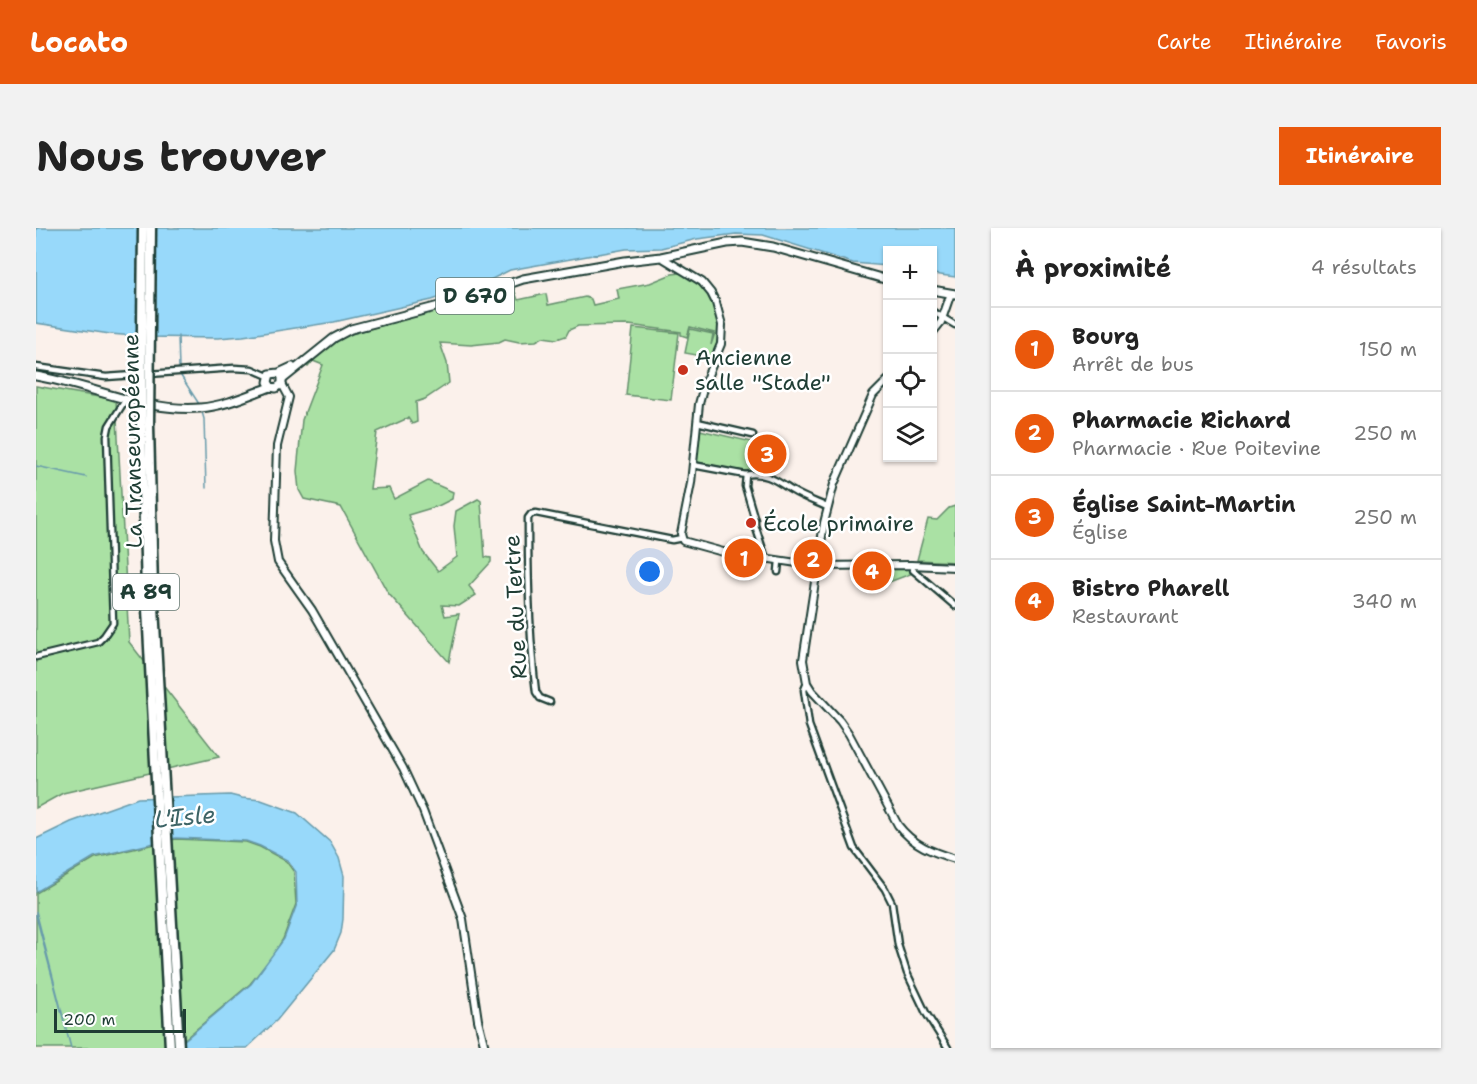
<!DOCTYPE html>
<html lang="fr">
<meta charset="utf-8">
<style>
:root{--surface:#fff;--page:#f2f2f2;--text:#222;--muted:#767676;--line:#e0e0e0;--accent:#ea580c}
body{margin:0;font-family:"Shantell Sans",sans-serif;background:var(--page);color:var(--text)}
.controls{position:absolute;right:18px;top:18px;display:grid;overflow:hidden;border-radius:0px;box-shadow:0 2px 4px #0004}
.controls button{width:54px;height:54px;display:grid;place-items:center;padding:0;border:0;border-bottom:2px solid var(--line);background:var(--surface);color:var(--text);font:30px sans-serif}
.scale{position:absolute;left:18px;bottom:15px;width:132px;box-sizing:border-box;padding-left:6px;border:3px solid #1f3d34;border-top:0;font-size:16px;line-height:21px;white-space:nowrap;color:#1f3d34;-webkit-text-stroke:4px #fff;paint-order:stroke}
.you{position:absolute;left:614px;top:344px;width:21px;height:21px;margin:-15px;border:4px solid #fff;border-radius:50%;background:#1a73e8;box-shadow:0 0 0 9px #1a73e833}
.badge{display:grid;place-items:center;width:39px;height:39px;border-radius:50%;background:var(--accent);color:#fff;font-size:20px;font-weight:700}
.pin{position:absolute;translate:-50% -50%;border:3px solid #fff;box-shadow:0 2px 6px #0006}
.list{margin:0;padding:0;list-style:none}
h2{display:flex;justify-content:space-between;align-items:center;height:78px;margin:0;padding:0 24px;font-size:26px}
h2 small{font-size:20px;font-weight:400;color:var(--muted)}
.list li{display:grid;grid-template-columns:39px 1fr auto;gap:18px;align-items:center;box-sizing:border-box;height:84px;padding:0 24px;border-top:2px solid var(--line)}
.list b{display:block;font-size:22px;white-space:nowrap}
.list p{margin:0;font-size:20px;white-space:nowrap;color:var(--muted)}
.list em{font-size:20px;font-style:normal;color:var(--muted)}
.icon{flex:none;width:33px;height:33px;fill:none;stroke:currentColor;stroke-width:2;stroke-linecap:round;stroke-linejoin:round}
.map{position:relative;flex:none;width:919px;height:820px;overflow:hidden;border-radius:0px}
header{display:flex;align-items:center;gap:36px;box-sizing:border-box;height:84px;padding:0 30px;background:var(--accent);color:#fff}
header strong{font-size:28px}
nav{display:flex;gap:33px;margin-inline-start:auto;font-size:21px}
.intro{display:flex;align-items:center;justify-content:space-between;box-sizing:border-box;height:144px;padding:0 36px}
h1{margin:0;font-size:42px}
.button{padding:15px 27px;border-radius:0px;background:var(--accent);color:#fff;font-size:21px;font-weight:700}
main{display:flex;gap:36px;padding:0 36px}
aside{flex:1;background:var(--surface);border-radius:0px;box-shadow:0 2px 4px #0004}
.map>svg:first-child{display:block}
.green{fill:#aae1a4;stroke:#648f6c;stroke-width:1.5}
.water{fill:#98d9fa;stroke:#689bab;stroke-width:1.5}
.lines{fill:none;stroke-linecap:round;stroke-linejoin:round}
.stream{stroke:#689bab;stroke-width:1.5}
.street-casing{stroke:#1f3d34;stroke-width:9}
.secondary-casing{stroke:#1f3d34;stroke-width:10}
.primary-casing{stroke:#1f3d34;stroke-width:11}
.highway-casing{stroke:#1f3d34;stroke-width:13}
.street{stroke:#fff;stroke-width:4.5}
.secondary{stroke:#fff;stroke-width:6}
.primary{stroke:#fff;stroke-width:7}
.highway{stroke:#fff;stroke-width:8}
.highway-bridge-casing{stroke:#1f3d34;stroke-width:13;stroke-linecap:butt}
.highway-bridge{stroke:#fff;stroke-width:8}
.poi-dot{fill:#c8321e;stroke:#fff;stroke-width:2}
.labels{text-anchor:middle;stroke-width:5;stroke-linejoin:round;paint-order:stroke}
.shield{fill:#fff;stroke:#627771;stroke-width:1.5}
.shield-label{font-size:21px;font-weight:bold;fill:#1f3d34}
.poi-label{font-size:22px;fill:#1f3d34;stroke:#fff;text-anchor:start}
.street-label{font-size:22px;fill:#1f3d34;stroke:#fff}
.water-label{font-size:24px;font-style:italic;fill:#3d6466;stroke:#fff}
</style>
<header>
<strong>Locato</strong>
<nav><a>Carte</a><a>Itinéraire</a><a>Favoris</a></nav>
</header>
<div class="intro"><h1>Nous trouver</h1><a class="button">Itinéraire</a></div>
<main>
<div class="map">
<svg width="919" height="820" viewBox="0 0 919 820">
<rect width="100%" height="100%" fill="#fbf1eb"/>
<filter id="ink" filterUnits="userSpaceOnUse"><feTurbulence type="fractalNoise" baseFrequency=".0167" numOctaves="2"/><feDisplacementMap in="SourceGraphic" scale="12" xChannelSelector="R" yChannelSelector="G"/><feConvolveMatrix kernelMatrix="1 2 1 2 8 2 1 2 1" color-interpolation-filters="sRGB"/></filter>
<g filter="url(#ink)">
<g class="green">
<path d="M 645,45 C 684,66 691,95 675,135 L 671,134 L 672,129 L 649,125 L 654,101 L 677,106 L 675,117 L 679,105 L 654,99 L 651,109 L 645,107 L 645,104 L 593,97 L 542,98 L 533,102 L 530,108 L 521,111 L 507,109 L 500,113 L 483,114 L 469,111 L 463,114 L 435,117 L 404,115 L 411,135 L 413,155 L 389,171 L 380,174 L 381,194 L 376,196 L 372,190 L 341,204 L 334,261 L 353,260 L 358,271 L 392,253 L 417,264 L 416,271 L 402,278 L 372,287 L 387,324 L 402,343 L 421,329 L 418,298 L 420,283 L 442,271 L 445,273 L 449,329 L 455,330 L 455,334 L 433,358 L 440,367 L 423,378 L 406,377 L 409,388 L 423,386 L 413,434 L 352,365 L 305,279 L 268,271 L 263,262 L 261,243 L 266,192 L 287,137 L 277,133 L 272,139 L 269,137 L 305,109 L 432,73 L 437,84 L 465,73 L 463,63 L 477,58 L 482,72 L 510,66 L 512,77 L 549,69 L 555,71 L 557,77 L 583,71 L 581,61 L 614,55 L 636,46 Z"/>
<polygon points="597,100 643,105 635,172 590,167"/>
<polygon points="0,158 80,172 93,414 183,529 27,565 0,580"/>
<polygon points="664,202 716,214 716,223 719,223 719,229 725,230 724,244 710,244 661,234"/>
<polygon points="919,278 919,334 881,332 892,291 901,292 913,280"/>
<polygon points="871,340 877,345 848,356 847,341"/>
<polygon points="140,611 210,614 224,619 250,633 258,644 260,676 247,711 236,729 214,756 138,820 0,820 0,665 59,630"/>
</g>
<g class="water">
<polygon points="0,0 919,0 919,49 897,46 896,22 852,22 851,38 817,35 727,7 700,6 661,11 625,20 590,21 474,42 450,54 396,72 298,94 207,108 182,110 111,109 74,106 0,95"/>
<polygon points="194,567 206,570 225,572 261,585 294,614 303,630 308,648 307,691 305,705 298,722 241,792 211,820 139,820 215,756 248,711 261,676 260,644 251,632 224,618 210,613 140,610 58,629 0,664 0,611 35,594 102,570"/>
<polygon points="0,683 35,820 0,688"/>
</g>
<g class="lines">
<g class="stream">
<polyline points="142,108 143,140"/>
<polyline points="145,148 163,176"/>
<polyline points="166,184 168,191 170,260"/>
<polyline points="0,238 50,249"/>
</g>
<g class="street-casing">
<g id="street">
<polyline points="896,83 919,97"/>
<polyline points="0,139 70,149 198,140 216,141 232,148"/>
<polyline points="661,194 717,207"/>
<polyline points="657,237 710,247"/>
<path d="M 730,331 L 719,297 L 719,292 L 709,258 L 710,247 C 728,243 741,253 755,262 C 766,269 780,274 791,279"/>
<polyline points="875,337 877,342 919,378"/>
<polyline points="742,344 743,333"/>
<polyline points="0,429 62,414 68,408 77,395 71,208 73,198 90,171"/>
<polyline points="771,455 768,462 773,497 818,620 849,661 856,675 862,717 871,745 890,785 912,820"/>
<path d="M 514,474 L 504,470 L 500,464 C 493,408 492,355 492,299 L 492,290 L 495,286 L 500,285 L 636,312 L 646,310"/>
</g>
</g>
<g class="secondary-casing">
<g id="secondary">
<polyline points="625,29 666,54 675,65 680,75 686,97 685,116 669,154 663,176 655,255 645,306 647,313 687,324 781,338 875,337 919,339"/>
<polyline points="896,105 905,94 915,65"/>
<path d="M 852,152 L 837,167 L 798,256 L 788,295 L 767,432 L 771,455 L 776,463 L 804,493 L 813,506 L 862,597 C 877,617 896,624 919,631"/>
<polyline points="246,156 253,169 241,218 238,313 242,334 276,382 367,540 387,583 427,691 442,792 449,820"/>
</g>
</g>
<g class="primary-casing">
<g id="primary">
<polyline points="896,62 919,66"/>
<polyline points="243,145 246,149 246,156 240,160 235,159 232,154 234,146 243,145 256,139"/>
<path d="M 0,148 C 55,157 107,184 164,180 C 189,178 212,167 235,159"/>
<polyline points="247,151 298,110 315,101 430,71 487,51 589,33 625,29 691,15 706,14 737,19 852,52"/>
</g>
</g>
<g class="highway-casing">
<g id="highway">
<polyline points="105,196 110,362 134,820"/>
<polyline points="113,197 117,361 143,820"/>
</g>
</g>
<use href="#street" class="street"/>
<use href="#secondary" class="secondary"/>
<use href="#primary" class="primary"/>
<use href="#highway" class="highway"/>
<g class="highway-bridge-casing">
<g id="highway-bridge">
<polyline points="105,196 107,0"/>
<polyline points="113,197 115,0"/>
</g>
</g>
<use href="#highway-bridge" class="highway-bridge"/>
</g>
</g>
<g class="poi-dot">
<circle cx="647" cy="142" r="6"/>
<circle cx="715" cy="295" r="6"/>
</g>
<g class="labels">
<g class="shield">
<rect x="400" y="50" width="78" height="36" rx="4.5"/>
<rect x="77" y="346" width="66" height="36" rx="4.5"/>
</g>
<g class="shield-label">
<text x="439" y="75">D 670</text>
<text x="110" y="371">A 89</text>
</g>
<g class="poi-label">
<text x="659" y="137">Ancienne<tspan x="659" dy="25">salle "Stade"</tspan></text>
<text x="727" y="303">École primaire</text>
</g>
<g class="street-label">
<text transform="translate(96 213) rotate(-91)" y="8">La Transeuropéenne</text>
<text transform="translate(479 379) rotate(-93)" y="8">Rue du Tertre</text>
</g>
<g class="water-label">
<text transform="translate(149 589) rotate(-5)" y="8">L'Isle</text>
</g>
</g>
</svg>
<div class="controls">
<button>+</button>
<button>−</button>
<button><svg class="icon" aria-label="locate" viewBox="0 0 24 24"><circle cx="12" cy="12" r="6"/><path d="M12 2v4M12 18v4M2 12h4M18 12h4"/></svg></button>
<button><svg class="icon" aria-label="layers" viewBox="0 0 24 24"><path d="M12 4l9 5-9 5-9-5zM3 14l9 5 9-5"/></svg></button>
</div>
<div class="scale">200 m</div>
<div class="you"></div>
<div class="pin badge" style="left:708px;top:330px">1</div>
<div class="pin badge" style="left:777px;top:331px">2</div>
<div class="pin badge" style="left:731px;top:226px">3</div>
<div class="pin badge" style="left:836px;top:343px">4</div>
</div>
<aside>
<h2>À proximité<small>4 résultats</small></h2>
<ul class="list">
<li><span class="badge">1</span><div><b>Bourg</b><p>Arrêt de bus</p></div><em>150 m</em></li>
<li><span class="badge">2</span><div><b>Pharmacie Richard</b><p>Pharmacie · Rue Poitevine</p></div><em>250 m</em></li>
<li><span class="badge">3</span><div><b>Église Saint-Martin</b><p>Église</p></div><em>250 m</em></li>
<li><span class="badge">4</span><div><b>Bistro Pharell</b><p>Restaurant</p></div><em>340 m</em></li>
</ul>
</aside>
</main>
